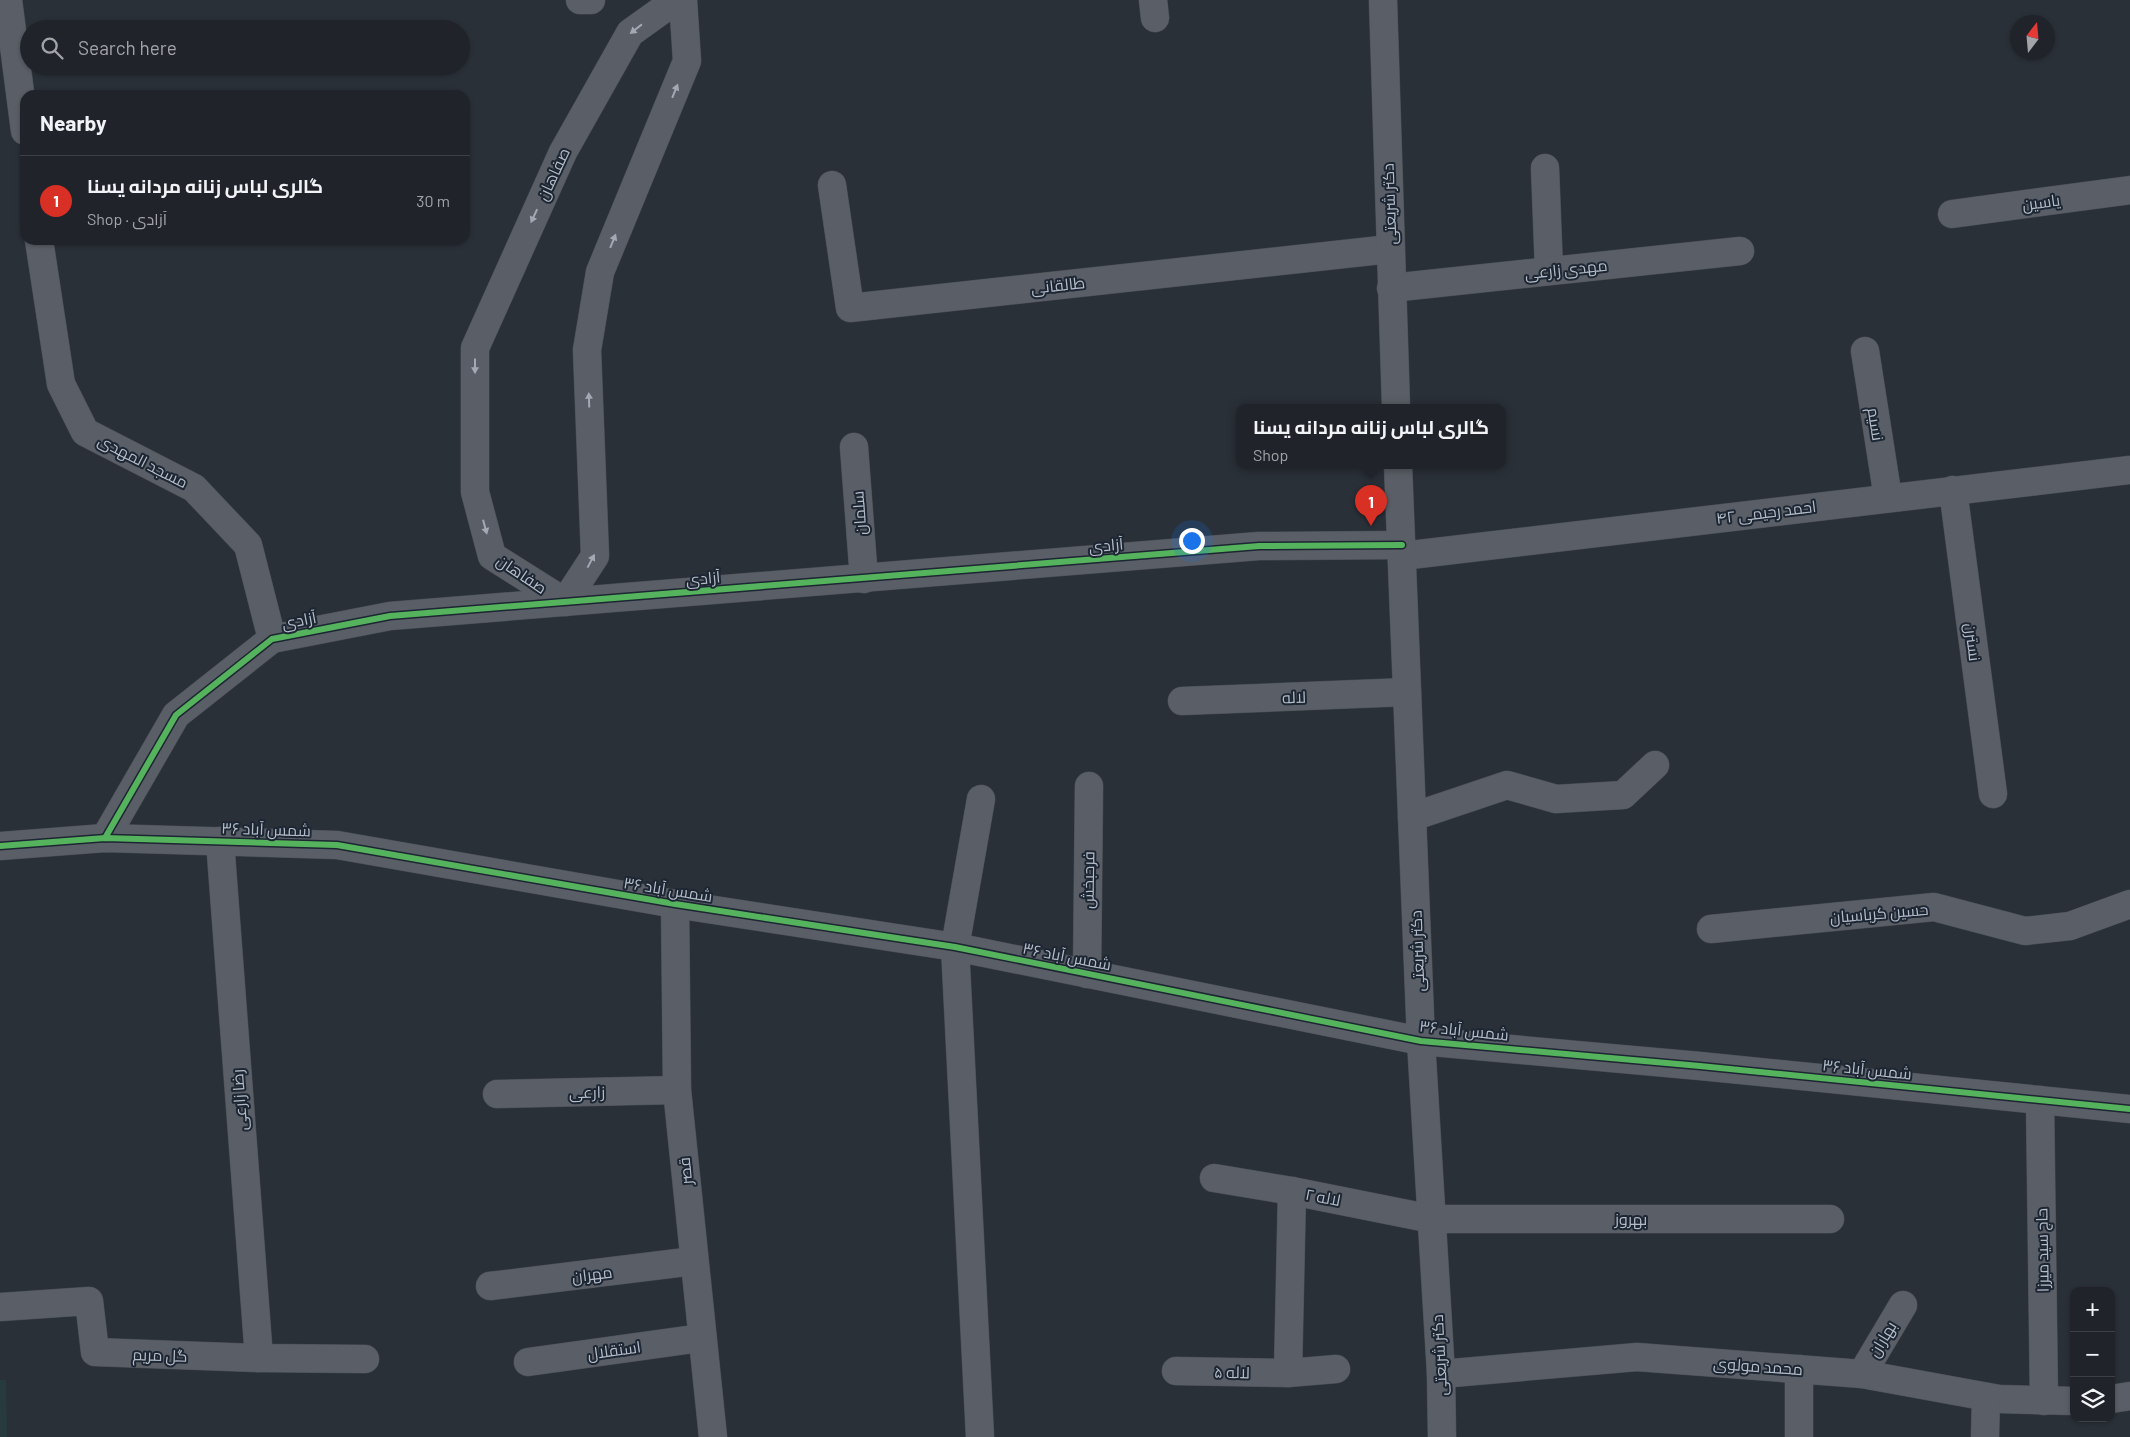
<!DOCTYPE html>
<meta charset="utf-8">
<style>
:root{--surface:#20242a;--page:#282c32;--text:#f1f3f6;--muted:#a2a4a8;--line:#3d4147;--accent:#d93025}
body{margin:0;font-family:Barlow,Cairo,sans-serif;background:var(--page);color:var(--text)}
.controls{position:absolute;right:15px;bottom:15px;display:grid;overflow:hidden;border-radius:10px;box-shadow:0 1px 4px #0004}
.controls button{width:45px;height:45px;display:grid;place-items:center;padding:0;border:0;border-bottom:1px solid var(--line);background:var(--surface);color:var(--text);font:25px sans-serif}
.compass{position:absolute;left:2010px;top:15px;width:45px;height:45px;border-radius:50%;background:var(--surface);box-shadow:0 1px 4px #0004;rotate:16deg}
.you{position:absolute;left:1191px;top:540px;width:18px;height:18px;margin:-12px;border:4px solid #fff;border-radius:50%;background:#1a73e8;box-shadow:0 0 0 8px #1a73e833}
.badge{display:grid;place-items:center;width:32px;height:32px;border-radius:50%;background:var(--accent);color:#fff;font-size:16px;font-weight:700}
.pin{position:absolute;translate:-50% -41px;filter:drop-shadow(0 1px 2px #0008)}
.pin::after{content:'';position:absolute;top:26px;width:18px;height:15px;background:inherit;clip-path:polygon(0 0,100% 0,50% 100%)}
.popup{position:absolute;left:1236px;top:404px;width:270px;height:65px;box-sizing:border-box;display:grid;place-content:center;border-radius:10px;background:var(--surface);filter:drop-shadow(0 1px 4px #0005);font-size:16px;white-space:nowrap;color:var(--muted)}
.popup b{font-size:19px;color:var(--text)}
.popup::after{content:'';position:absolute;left:50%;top:100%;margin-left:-10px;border:10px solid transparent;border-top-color:var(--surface)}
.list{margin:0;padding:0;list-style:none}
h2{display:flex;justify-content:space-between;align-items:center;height:65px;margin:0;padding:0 20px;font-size:21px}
h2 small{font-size:16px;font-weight:400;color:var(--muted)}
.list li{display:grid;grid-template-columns:32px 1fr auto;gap:15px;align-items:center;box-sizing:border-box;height:90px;padding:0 20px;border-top:1px solid var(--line)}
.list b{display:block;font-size:19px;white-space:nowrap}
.list p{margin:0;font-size:16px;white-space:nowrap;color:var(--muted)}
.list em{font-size:16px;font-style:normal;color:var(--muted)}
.icon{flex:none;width:28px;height:28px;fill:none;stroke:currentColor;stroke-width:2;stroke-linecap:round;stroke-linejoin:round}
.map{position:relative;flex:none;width:2130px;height:1437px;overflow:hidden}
.search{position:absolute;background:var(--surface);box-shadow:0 1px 4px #0004;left:20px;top:20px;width:450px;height:55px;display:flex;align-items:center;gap:12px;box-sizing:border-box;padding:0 18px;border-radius:28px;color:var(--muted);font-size:19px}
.panel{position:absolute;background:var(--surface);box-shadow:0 1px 4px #0004;left:20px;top:90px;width:450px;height:155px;border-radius:15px}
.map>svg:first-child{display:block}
.green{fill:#273a3e}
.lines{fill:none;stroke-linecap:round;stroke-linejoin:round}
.minor-casing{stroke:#484c53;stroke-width:29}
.tertiary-casing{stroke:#484c53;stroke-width:29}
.minor{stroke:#5a5e66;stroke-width:28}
.tertiary{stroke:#5a5e66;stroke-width:28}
.cycleway-casing{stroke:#1d2633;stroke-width:9}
.cycleway{stroke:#56b35d;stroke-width:6}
.oneway{fill:#a2a9b5}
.labels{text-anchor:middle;stroke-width:4;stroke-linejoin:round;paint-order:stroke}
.street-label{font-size:16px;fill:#b4bcc9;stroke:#1d2633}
</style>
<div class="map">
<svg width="2130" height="1437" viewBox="0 0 2130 1437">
<rect width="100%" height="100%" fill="#2a3038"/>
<polygon class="green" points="0,1380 6,1380 7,1437 0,1437"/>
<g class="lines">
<g class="minor-casing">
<g id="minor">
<polyline points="8,0 25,131"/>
<polyline points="580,0 591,0"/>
<polyline points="676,0 630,33 563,152 475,348 475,492 492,556 565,602 595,556 587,350 600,272 687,61 683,0"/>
<polyline points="1153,0 1155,18"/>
<polyline points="1545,168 1549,271"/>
<polyline points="832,185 850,308 1390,249"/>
<polyline points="1952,214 2130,190"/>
<polyline points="39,240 61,384 85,432 194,488 248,545 272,639"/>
<polyline points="1391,288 1740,251"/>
<polyline points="1865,351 1888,498"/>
<polyline points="854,447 864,579"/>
<polyline points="1953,490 1993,794"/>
<polyline points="1402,556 2130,470"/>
<polyline points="1182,701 1407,692"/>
<polyline points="1412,817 1507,785 1556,799 1623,795 1655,765"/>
<polyline points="105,838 176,715 272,639 390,616 1259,546 1402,545"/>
<polyline points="220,841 259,1358"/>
<polyline points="675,904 677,1090 713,1437"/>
<polyline points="1711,929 1934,907 2025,931 2070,926 2130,904"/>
<polyline points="1087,974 1089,786"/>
<polyline points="497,1094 677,1090"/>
<polyline points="2040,1100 2044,1401"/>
<polyline points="1214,1178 1292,1191 1432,1219 1830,1219"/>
<polyline points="490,1286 694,1261"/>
<polyline points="0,1307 89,1301 95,1352 259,1358 365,1359"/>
<polyline points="528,1362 701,1338"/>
<polyline points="1799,1369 1799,1437"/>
<polyline points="1176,1371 1288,1373 1336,1369"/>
<polyline points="1288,1373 1292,1191"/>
<polyline points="1441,1374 1637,1357 1862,1374 1999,1399 2074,1401"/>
<polyline points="1862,1374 1903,1305"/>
<polyline points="2111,1399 2130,1396"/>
<polyline points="980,1437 955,947 981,799"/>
<polyline points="1985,1437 1986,1397"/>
</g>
</g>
<g class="tertiary-casing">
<g id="tertiary">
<polyline points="1383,0 1396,407"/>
<polyline points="1398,465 1421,1041 1441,1374 1442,1437"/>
<polyline points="0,846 105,838 337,845 675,904 955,947 1421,1041 1700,1066 2130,1109"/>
</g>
</g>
<use href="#minor" class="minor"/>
<use href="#tertiary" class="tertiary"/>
<g class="cycleway-casing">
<g id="cycleway">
<polyline points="105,838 176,715 272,639 390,616 1259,546 1402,545"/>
<polyline points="0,846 105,838 337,845 675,904 955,947 1421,1041 1700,1066 2130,1109"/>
</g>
</g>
<use href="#cycleway" class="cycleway"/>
</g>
<defs><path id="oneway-solid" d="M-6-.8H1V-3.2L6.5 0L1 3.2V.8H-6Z" transform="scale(1.25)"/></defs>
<g class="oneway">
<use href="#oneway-solid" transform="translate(636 29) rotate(142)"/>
<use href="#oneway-solid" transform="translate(675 91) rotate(-68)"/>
<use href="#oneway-solid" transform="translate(534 216) rotate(115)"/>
<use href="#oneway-solid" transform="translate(613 241) rotate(-68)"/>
<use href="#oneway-solid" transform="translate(475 366) rotate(90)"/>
<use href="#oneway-solid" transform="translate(589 400) rotate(-92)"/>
<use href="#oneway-solid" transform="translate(485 527) rotate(75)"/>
<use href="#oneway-solid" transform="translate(591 561) rotate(-62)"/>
</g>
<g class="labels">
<g class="street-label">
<text transform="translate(553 174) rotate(-65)" y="6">صفاهان</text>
<text transform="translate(2041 202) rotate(-8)" y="6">یاسین</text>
<text transform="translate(1389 204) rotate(-92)" y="6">دکتر شریعتی</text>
<text transform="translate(1566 269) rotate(-6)" y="6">مهدی زارعی</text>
<text transform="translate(1058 285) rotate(-6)" y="6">طالقانی</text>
<text transform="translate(1876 424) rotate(81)" y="6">نسیم</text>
<text transform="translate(143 461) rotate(27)" y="6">مسجد المهدی</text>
<text transform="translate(1766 512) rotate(-7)" y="6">۴۲ احمد رحیمی</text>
<text transform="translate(859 513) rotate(-94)" y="6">سلمان</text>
<text transform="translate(1106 545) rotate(-5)" y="6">آزادی</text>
<text transform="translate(522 574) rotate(34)" y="6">صفاهان</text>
<text transform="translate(703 578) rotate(-5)" y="6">آزادی</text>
<text transform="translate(299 620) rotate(-11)" y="6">آزادی</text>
<text transform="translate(1973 642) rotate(83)" y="6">نسترن</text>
<text transform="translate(1294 697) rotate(-2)" y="6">لاله</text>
<text transform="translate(266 829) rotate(2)" y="6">شمس آباد ۳۶</text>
<text transform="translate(1088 880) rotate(-89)" y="6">فرحبخش</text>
<text transform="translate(668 889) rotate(9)" y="6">شمس آباد ۳۶</text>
<text transform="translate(1879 913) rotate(-5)" y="6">حسین کرباسیان</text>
<text transform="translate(1417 951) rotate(-92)" y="6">دکتر شریعتی</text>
<text transform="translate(1067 956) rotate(11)" y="6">شمس آباد ۳۶</text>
<text transform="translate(1464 1030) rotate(6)" y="6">شمس آباد ۳۶</text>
<text transform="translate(1867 1069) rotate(6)" y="6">شمس آباد ۳۶</text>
<text transform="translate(587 1092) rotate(-1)" y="6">زارعی</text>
<text transform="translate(239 1100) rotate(-94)" y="6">رضا زارعی</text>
<text transform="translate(685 1171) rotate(-95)" y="6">قصر</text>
<text transform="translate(1323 1197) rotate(11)" y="6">لاله ۲</text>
<text x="1631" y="1225">بهروز</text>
<text transform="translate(2042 1250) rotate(-91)" y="6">حاج سید میرزا</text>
<text transform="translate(592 1274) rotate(-7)" y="6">مهران</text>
<text transform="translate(1882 1339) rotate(-59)" y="6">بهاران</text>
<text transform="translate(614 1350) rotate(-8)" y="6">استقلال</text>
<text transform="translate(160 1355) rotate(2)" y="6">گل مریم</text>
<text transform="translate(1439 1355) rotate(-93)" y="6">دکتر شریعتی</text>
<text transform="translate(1758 1366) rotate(4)" y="6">محمد مولوی</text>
<text transform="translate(1232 1372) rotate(1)" y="6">لاله ۵</text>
</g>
</g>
</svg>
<div class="controls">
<button>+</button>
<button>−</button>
<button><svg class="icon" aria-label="layers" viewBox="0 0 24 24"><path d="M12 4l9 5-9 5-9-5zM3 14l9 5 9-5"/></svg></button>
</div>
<svg class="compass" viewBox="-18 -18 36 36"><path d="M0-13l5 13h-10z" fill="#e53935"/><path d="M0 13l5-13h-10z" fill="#a2a4a8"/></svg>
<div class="you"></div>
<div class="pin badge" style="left:1371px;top:526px">1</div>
<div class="popup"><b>گالری لباس زنانه مردانه یسنا</b>Shop</div>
<div class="search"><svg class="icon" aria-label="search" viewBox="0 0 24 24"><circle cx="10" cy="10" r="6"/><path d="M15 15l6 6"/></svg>Search here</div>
<section class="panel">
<h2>Nearby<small></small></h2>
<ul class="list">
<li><span class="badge">1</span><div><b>گالری لباس زنانه مردانه یسنا</b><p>Shop · آزادی</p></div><em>30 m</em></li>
</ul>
</section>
</div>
